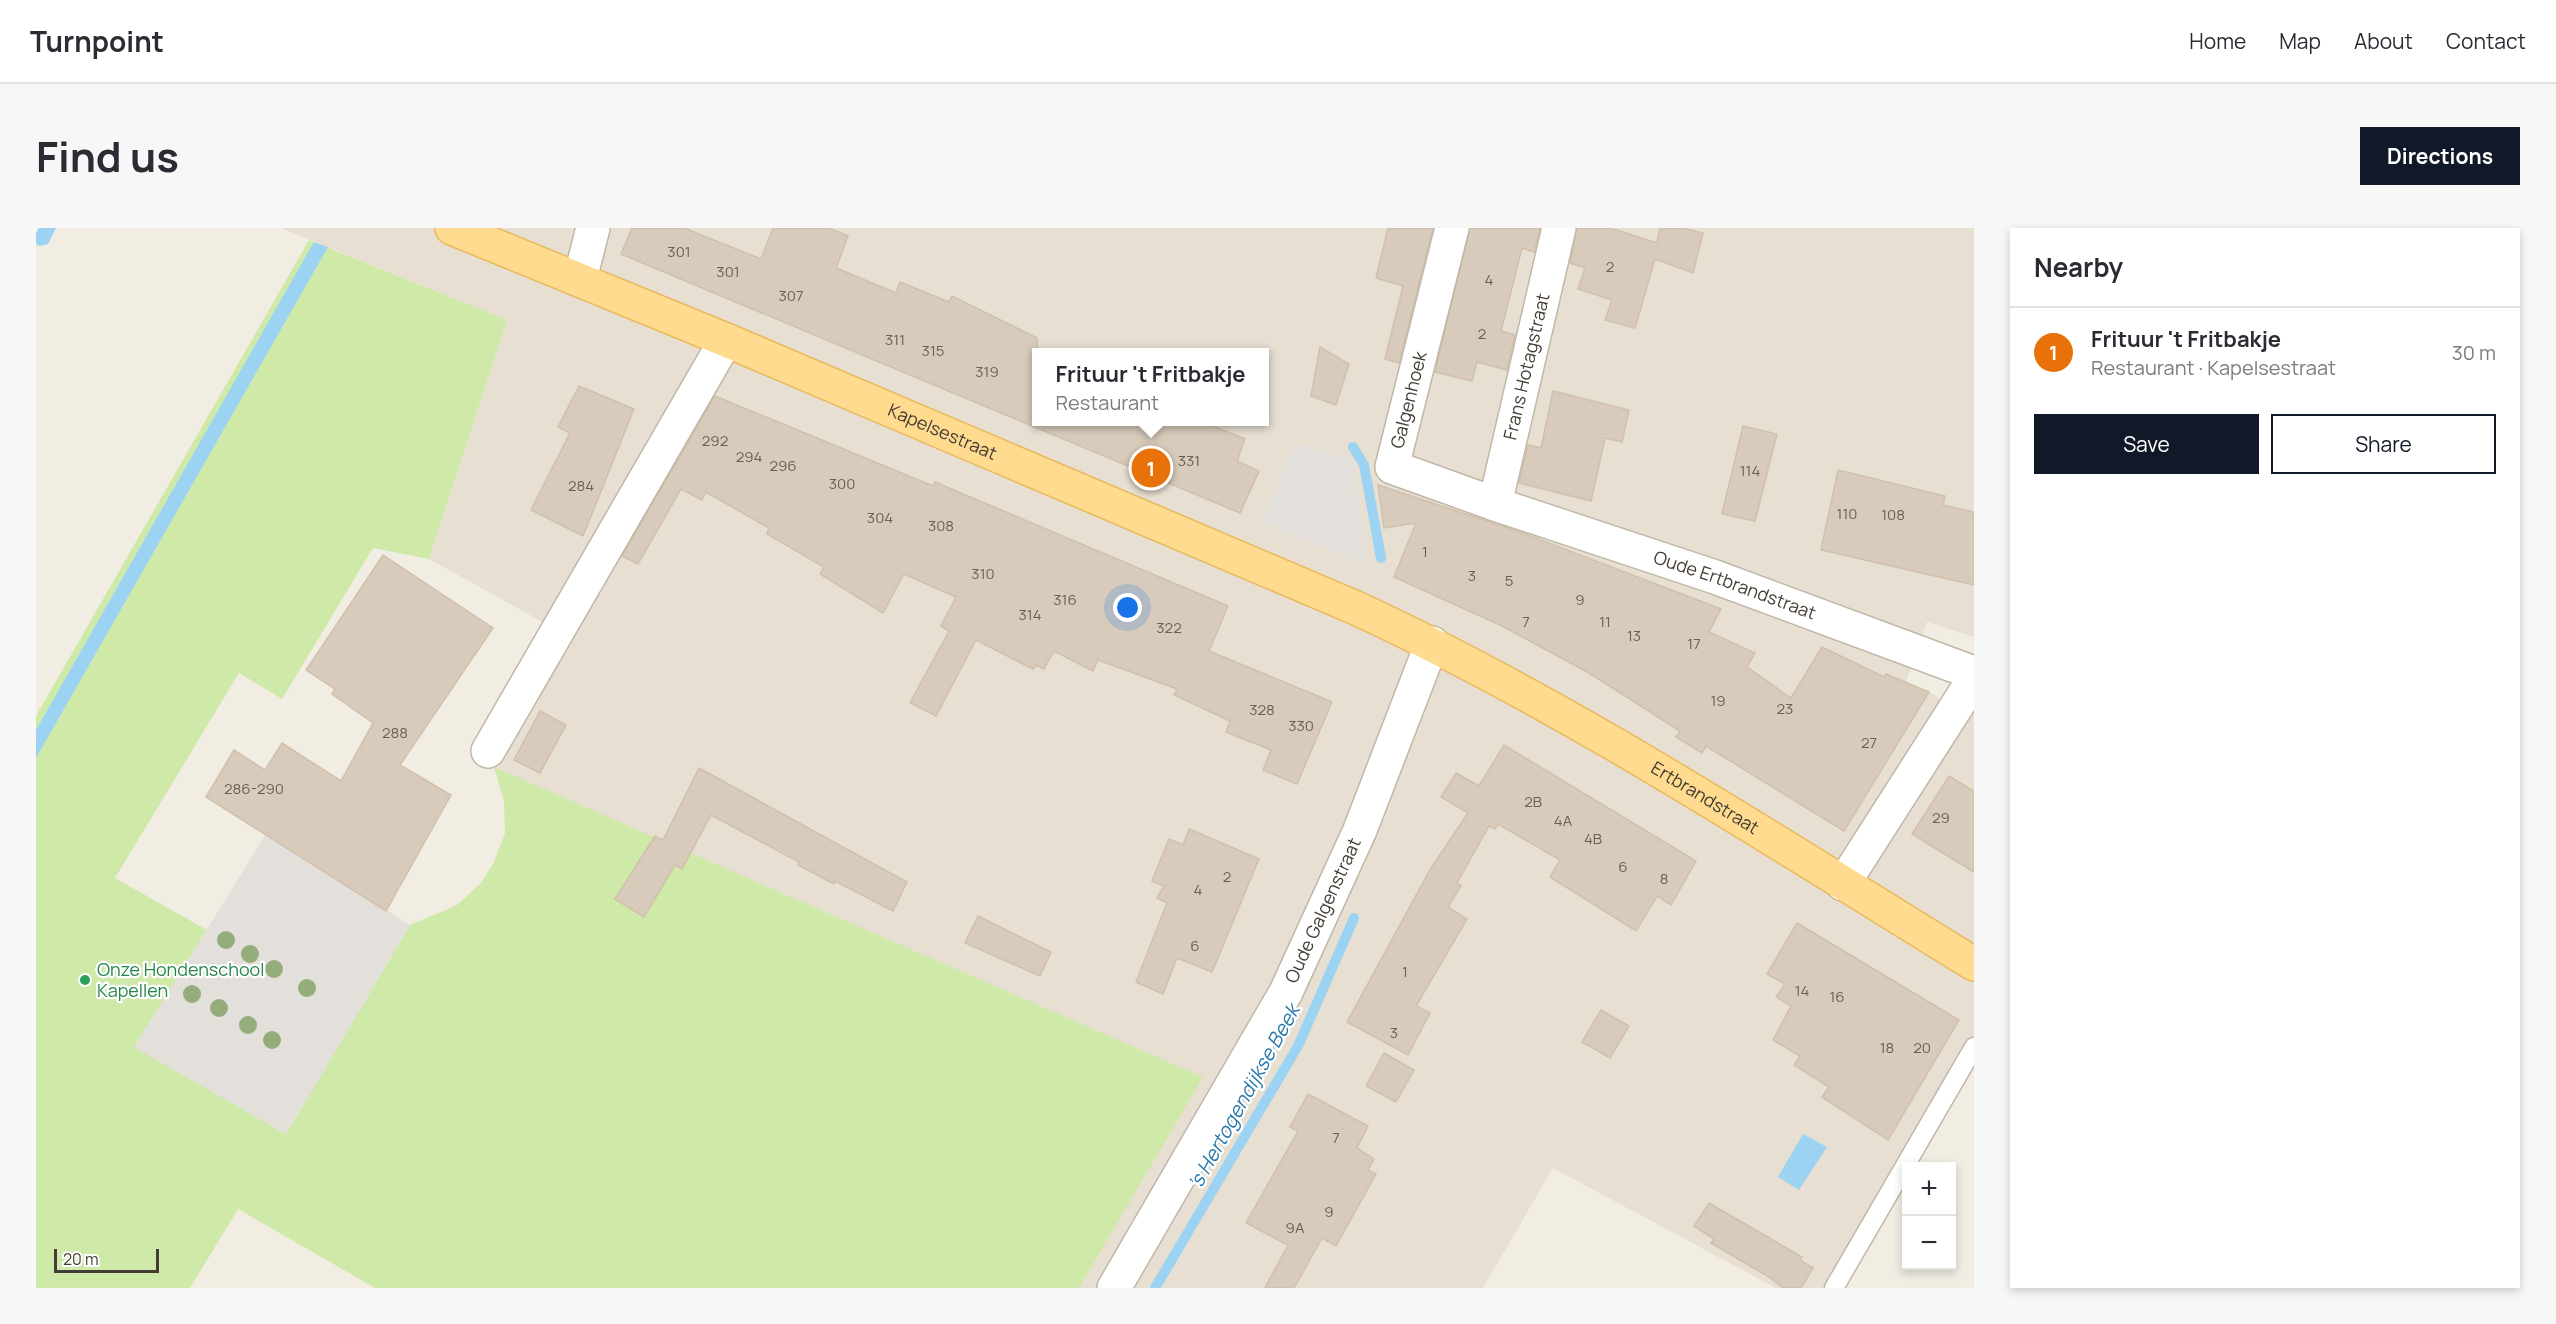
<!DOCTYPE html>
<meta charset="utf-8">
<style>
:root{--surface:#fff;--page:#f7f7f7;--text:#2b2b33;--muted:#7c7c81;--line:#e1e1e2;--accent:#111827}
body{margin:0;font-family:Manrope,sans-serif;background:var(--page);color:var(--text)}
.controls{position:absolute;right:18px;bottom:18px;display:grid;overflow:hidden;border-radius:0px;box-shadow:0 3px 9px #0003}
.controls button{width:54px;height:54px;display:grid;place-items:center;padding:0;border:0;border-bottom:2px solid var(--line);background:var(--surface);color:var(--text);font:30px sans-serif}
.scale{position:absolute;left:18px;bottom:15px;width:105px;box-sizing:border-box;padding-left:6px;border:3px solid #443d33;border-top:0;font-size:16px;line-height:21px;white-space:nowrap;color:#443d33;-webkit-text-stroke:4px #fff;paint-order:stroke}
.you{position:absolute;left:1092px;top:380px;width:21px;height:21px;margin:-15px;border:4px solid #fff;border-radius:50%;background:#1a73e8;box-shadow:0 0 0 9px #1a73e833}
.badge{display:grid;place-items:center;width:39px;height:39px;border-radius:50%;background:var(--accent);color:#fff;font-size:20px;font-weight:700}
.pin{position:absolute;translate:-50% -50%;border:3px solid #fff;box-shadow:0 2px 6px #0006}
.popup{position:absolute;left:996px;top:120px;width:237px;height:78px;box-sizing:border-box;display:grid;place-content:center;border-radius:0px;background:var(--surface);filter:drop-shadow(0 2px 4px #0005);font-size:20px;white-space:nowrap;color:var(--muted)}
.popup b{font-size:22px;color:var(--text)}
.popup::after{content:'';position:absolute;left:50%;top:100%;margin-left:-12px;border:12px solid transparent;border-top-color:var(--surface)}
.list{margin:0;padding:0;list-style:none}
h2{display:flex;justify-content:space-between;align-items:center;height:78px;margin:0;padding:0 24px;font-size:26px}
h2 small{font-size:20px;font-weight:400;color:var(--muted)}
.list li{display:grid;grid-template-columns:39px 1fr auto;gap:18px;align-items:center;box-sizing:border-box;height:90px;padding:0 24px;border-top:2px solid var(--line)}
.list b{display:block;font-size:22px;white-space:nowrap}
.list p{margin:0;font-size:20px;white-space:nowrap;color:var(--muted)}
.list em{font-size:20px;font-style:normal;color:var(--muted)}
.actions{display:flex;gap:12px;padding:18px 24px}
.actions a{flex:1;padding:14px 0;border:2px solid var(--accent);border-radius:0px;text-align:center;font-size:21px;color:var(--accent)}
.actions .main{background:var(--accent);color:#fff}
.map{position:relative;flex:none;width:1938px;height:1060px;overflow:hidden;border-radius:0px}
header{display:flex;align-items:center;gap:36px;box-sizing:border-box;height:84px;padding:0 30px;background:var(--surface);border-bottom:2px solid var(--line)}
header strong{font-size:28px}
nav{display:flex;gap:33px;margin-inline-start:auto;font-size:21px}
.intro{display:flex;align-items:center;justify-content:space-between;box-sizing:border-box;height:144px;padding:0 36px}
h1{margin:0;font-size:42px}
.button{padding:15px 27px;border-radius:0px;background:var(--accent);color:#fff;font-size:21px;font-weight:700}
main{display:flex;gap:36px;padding:0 36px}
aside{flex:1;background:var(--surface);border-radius:0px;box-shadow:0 3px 9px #0003}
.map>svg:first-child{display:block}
.residential{fill:#e7dfd1;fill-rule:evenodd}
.green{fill:#cfe9a9}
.parking{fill:#e3e0dc}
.water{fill:#9cd3f3}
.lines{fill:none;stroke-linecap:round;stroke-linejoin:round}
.stream{stroke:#9cd3f3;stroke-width:10}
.building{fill:#d8cbbb;stroke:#d0c0ab;stroke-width:1.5}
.service-casing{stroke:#c1b7a8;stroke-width:21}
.minor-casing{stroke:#c1b7a8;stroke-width:36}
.primary-casing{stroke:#e9b85b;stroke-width:36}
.service{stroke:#fff;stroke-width:18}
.minor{stroke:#fff;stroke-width:33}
.primary{stroke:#ffdb90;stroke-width:33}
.tree{fill:#94ad7a}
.leisure-dot{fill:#2e9e5b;stroke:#fff;stroke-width:2}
.labels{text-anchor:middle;stroke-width:4.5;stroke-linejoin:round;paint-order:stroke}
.number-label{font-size:15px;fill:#696055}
.street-label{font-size:18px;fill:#443d33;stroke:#fff}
.leisure-label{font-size:18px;fill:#27864d;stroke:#fff;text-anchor:start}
.water-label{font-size:20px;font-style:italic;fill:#277aac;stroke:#fff}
</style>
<header>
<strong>Turnpoint</strong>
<nav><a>Home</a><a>Map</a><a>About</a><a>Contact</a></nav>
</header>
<div class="intro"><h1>Find us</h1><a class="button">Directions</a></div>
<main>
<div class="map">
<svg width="1938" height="1060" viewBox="0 0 1938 1060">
<rect width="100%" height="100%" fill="#f2ede3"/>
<path class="residential" d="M 245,0 L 1938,0 L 1938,409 L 1891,394 L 1870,454 L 1893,464 L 1925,483 L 1938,474 L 1938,818 L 1789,1060 L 1740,1060 L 1517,940 L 1447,1060 L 1043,1060 L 1166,849 L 458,539 L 535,410 L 393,331 L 471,92 ZM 1001,124 L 1229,124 L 1229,194 L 1001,194 Z"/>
<polygon class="green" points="273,12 471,92 393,331 337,320 246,471 203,445 79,650 171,702 99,819 250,906 374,697 421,677 445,655 458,634 469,605 468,573 458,539 1167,849 1043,1060 339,1060 202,981 154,1060 0,1060 0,488"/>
<g class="parking">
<polygon points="1259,215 1317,231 1331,338 1227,294"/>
<polygon points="230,606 374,697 250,906 98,819"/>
</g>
<g class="water">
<polygon points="3,0 20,0 12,16 4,18 0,16 0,5"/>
<polygon points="278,14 292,19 0,530 0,502"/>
<polygon points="1767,906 1791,919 1763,962 1742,949"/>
</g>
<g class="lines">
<g class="stream">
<polyline points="1317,219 1328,237 1345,330"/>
<polyline points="1119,1060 1262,818 1318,690"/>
</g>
</g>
<g class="building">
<polygon points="596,0 648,0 725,31 737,0 793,0 812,8 800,40 860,65 864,54 913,74 916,68 1001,110 1001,194 1167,194 1209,211 1201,233 1223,243 1204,285 585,26"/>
<polygon points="1352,0 1397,0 1363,135 1349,131 1367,58 1340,50"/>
<polygon points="1434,0 1504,0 1498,24 1486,20 1465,103 1479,107 1471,142 1441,134 1436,153 1399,144"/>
<polygon points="1541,0 1574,0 1621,15 1624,0 1646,0 1667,5 1657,45 1619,31 1599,100 1569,92 1576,72 1542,61 1549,40 1534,35"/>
<polygon points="1284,119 1313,136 1300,177 1275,168"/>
<polygon points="543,158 598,181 547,308 495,282 534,205 522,199"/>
<polygon points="1517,163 1593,182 1586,214 1569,210 1555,273 1483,255 1492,217 1505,220"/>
<polygon points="679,168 897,258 899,254 1192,378 1173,423 1296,474 1261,556 1227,542 1235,522 1190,504 1194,493 1138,467 1141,461 1062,432 1057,443 1018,423 1008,441 1000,437 997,441 940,412 900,488 874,475 913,403 905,398 920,369 868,346 847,385 784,346 788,339 731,306 733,300 670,264 666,272 645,261 602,336 586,328"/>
<polygon points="1707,198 1741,206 1719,293 1686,286"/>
<polygon points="1802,242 1909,268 1907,277 1938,284 1938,357 1785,322"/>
<polygon points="1342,257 1484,304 1685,381 1673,404 1719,425 1711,439 1755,470 1786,419 1848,449 1850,446 1893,464 1808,603 1670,518 1666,525 1640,509 1644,503 1553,445 1464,397 1358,349 1380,295 1348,300"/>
<polygon points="347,327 457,400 364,537 415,567 350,683 170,569 198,522 229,542 246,515 305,553 337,495 296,466 299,461 270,442"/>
<polygon points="504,483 530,497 504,545 478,532"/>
<polygon points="1468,517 1660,633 1635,677 1621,668 1600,703 1514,649 1524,632 1462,596 1459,601 1453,598 1421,655 1425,658 1412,679 1431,691 1380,778 1394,785 1372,827 1311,794 1395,640 1432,585 1405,569 1420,545 1443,558"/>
<polygon points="663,540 871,654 857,683 799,653 798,656 762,637 763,634 675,587 646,641 639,637 608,689 579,671 619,608 627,612"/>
<polygon points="1913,548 1938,563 1938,644 1876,606"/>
<polygon points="1153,601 1223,631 1176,744 1141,730 1127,766 1100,754 1131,675 1121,670 1128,658 1116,653 1133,611 1147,617"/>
<polygon points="942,688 1015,724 1004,748 929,715"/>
<polygon points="1761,695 1923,792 1852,912 1786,869 1793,859 1758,837 1764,828 1737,812 1755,778 1740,769 1749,756 1731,746"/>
<polygon points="1565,782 1593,798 1574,830 1546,814"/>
<polygon points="1348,825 1378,842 1360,874 1330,858"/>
<polygon points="1272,866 1332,898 1321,920 1338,931 1332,942 1340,946 1300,1018 1286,1010 1258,1060 1229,1060 1252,1017 1210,995 1262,903 1254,899"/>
<polygon points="1673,975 1766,1029 1764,1032 1777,1040 1765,1060 1747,1060 1733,1049 1675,1015 1678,1011 1658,998"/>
</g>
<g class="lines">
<g class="service-casing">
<polyline id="service" points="1798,1060 1938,819"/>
</g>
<g class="minor-casing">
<g id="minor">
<path id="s1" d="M 1416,0 L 1356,239 L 1459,276 L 1679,349 L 1938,445"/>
<polyline points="544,51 557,0"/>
<path id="s2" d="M 1459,276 L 1523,0"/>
<polyline points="452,523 690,112"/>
<polyline points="1807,656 1938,451"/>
<path id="s3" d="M 1078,1060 L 1250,764 L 1324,602 L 1396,415"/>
</g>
</g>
<g class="primary-casing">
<g id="primary">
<path id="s4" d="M 416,0 L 690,112 L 1320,380 C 1536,480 1736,612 1938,736"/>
</g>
</g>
<use href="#service" class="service"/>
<use href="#minor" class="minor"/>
<use href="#primary" class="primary"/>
</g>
<g class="tree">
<circle cx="190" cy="712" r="9"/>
<circle cx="214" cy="726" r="9"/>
<circle cx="238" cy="741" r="9"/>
<circle cx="271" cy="760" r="9"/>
<circle cx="156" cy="766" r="9"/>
<circle cx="183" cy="780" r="9"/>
<circle cx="212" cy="797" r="9"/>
<circle cx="236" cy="812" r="9"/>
</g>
<circle class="leisure-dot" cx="49" cy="752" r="6"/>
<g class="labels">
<g class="number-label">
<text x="643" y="29">301</text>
<text x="1574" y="44">2</text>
<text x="692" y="49">301</text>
<text x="1453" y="57">4</text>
<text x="755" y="73">307</text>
<text x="1446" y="111">2</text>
<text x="859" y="117">311</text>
<text x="897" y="128">315</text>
<text x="951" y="149">319</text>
<text x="679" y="218">292</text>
<text x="713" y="234">294</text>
<text x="1153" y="238">331</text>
<text x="747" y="243">296</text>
<text x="1714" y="248">114</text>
<text x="806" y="261">300</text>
<text x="545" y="263">284</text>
<text x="1811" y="291">110</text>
<text x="1857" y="292">108</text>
<text x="844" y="295">304</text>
<text x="905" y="303">308</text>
<text x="1389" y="329">1</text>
<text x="947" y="351">310</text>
<text x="1436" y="353">3</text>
<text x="1473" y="358">5</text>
<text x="1029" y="377">316</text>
<text x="1544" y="377">9</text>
<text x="994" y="392">314</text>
<text x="1490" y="399">7</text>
<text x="1569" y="399">11</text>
<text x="1133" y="405">322</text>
<text x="1598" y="413">13</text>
<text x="1658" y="421">17</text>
<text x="1682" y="478">19</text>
<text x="1749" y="486">23</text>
<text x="1226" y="487">328</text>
<text x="1265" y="503">330</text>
<text x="359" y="510">288</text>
<text x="1833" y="520">27</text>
<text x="218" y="566">286-290</text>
<text x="1497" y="579">2B</text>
<text x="1905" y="595">29</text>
<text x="1527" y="598">4A</text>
<text x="1557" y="616">4B</text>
<text x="1587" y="644">6</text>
<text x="1191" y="654">2</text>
<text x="1628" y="656">8</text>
<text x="1162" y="667">4</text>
<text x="1159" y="723">6</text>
<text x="1369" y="749">1</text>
<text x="1766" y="768">14</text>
<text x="1801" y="774">16</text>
<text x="1358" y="810">3</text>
<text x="1851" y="825">18</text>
<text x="1886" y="825">20</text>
<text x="1300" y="915">7</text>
<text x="1293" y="989">9</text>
<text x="1259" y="1005">9A</text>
</g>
<g class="street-label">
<text dy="6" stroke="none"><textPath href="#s2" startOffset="141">Frans Hotagstraat</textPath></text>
<text transform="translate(1373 172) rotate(-76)" y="6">Galgenhoek</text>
<text dy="6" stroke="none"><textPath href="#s4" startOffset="531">Kapelsestraat</textPath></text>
<text dy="6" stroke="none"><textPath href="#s1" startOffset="609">Oude Ertbrandstraat</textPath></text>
<text dy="6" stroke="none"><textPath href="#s4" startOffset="1378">Ertbrandstraat</textPath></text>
<text dy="6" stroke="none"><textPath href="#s3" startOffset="432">Oude Galgenstraat</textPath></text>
</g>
<g class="leisure-label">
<text x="61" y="748">Onze Hondenschool<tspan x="61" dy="21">Kapellen</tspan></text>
</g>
<g class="water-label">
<text transform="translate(1208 869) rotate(-61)" y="7">'s Hertogendijkse Beek</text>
</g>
</g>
</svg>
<div class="controls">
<button>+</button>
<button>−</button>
</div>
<div class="scale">20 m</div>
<div class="you"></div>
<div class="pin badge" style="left:1115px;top:240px;background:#e8710a">1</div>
<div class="popup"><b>Frituur 't Fritbakje</b>Restaurant</div>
</div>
<aside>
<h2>Nearby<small></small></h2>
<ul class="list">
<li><span class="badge" style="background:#e8710a">1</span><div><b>Frituur 't Fritbakje</b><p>Restaurant · Kapelsestraat</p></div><em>30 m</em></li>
</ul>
<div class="actions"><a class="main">Save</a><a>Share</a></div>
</aside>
</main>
